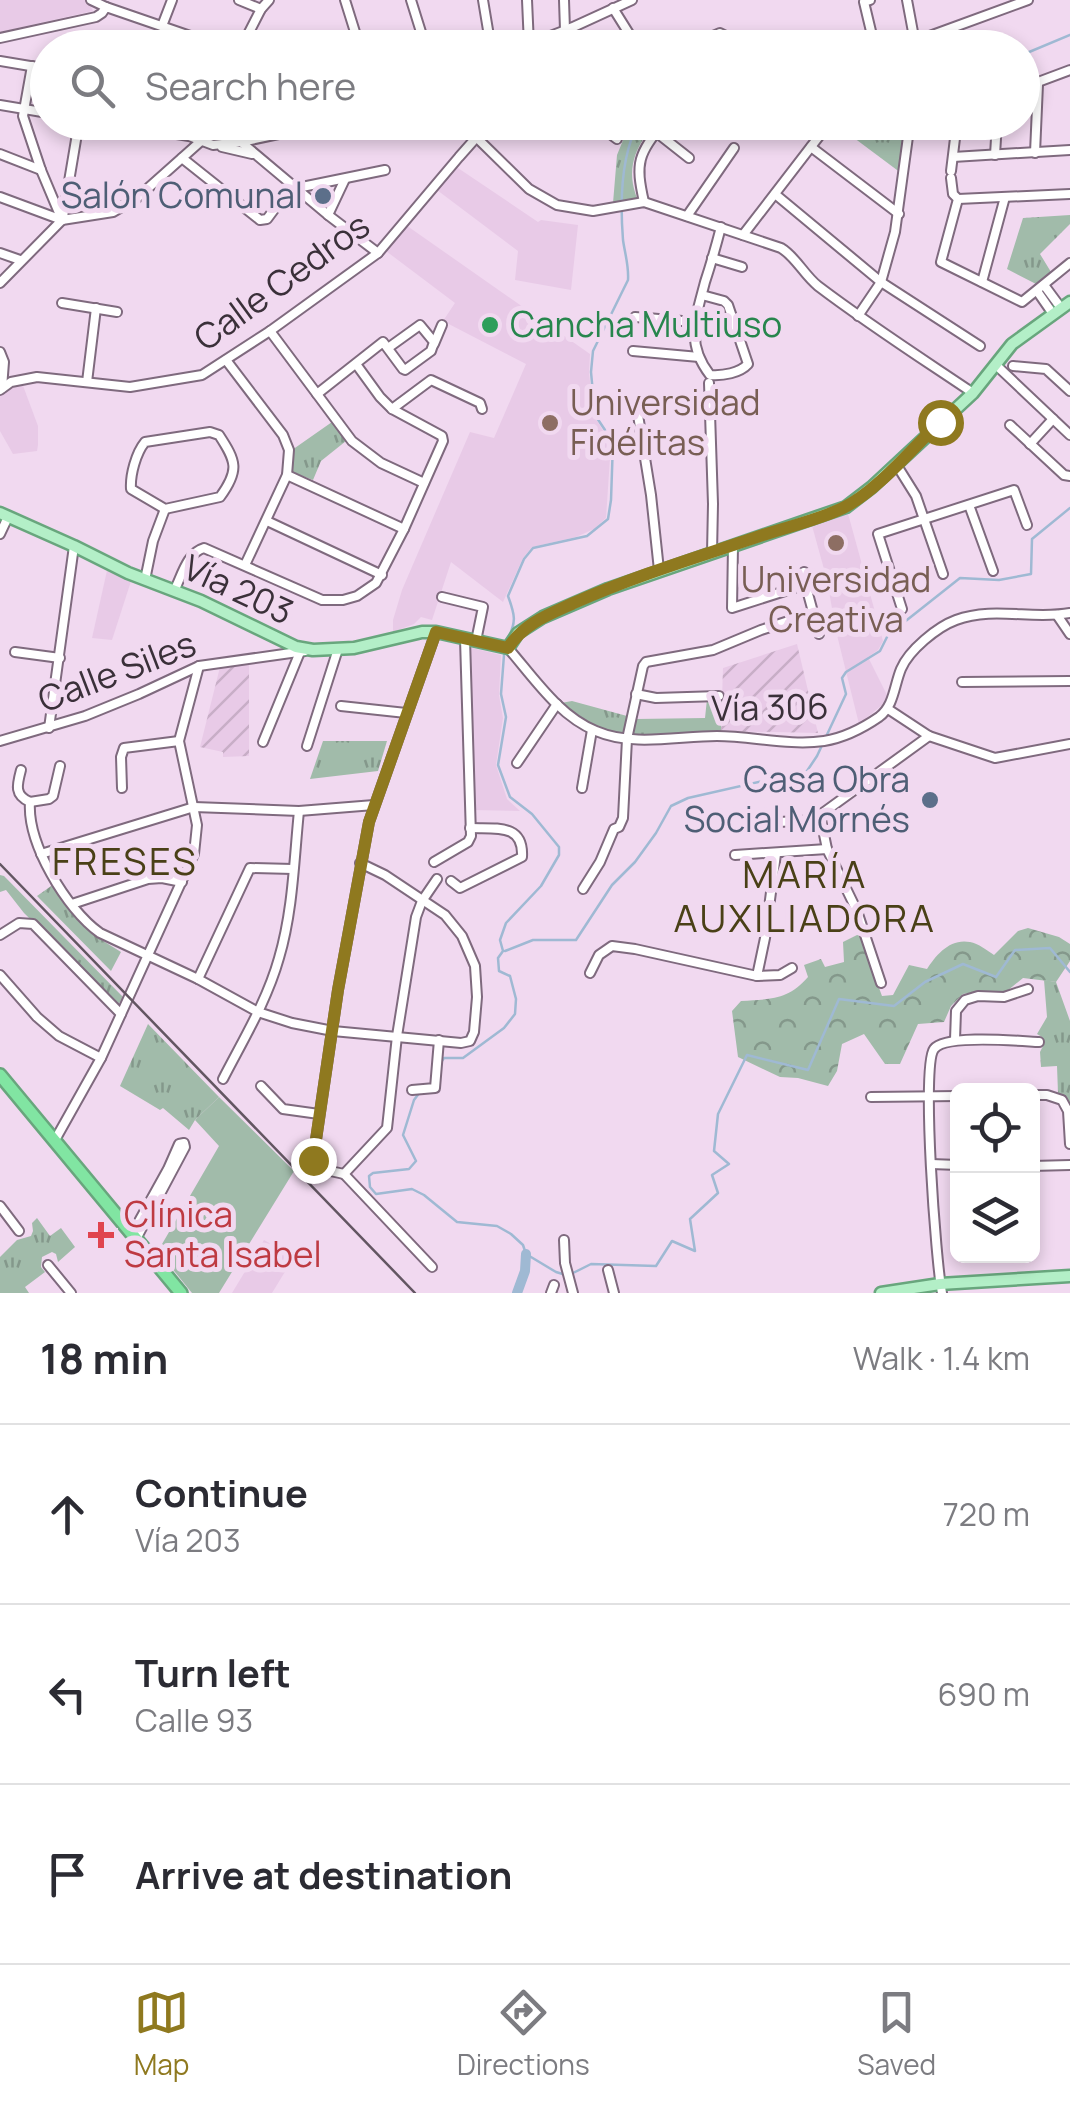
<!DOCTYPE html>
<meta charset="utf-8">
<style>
:root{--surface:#fff;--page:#f7f7f7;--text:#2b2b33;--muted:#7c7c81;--line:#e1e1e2;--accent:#8f791f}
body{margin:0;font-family:Manrope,sans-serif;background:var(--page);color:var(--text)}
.controls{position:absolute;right:30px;bottom:30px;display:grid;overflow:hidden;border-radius:15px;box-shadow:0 5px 15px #0003}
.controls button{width:90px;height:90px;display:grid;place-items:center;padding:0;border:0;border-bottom:2px solid var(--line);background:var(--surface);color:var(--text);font:50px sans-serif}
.stop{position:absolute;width:30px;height:30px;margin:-22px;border:8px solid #8f791f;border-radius:50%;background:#fff}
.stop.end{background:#8f791f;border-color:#fff;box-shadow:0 2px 10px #0008}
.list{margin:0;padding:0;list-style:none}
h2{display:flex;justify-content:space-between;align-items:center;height:130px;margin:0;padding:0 40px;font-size:42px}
h2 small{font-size:32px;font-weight:400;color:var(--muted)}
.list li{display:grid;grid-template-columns:65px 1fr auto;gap:30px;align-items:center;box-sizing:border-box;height:180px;padding:0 40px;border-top:2px solid var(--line)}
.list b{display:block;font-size:38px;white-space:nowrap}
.list p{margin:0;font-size:32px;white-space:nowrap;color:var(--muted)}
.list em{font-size:32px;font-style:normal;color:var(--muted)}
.icon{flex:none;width:55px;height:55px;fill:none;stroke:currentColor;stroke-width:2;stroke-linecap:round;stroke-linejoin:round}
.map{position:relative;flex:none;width:1070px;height:1293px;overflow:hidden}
.search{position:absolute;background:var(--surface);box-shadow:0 5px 15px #0003;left:30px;right:30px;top:30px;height:110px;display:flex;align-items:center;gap:25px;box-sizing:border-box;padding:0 35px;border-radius:55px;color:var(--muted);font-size:38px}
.sheet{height:670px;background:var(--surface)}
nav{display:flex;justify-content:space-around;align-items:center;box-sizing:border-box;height:140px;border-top:2px solid var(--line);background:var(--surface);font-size:28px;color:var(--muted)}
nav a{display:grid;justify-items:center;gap:5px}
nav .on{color:var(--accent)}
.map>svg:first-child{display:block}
.built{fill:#e8cae7}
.industrial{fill:url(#industrial-furrows)}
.grass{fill:#a1bbaa}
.forest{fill:url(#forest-crowns)}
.park{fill:url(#park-tufts)}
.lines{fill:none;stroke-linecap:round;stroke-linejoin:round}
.stream{stroke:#9fb9d3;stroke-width:2.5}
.river{stroke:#9fb9d3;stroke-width:10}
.minor-casing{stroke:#7f6a7e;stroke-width:12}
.major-casing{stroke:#68a67d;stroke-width:15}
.highway-casing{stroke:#68a67d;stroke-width:16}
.minor{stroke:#fff;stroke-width:8}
.major{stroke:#b3efc7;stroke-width:10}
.highway{stroke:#81e5a2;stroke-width:11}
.rail{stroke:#635662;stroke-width:2.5}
.route{stroke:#8f791f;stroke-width:12}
.service-dot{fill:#5c6f8a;stroke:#f1d9f0;stroke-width:4}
.leisure-dot{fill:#2e9e5b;stroke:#f1d9f0;stroke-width:4}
.education-dot{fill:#8d6e63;stroke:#f1d9f0;stroke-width:4}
.health-dot{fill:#e0444e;stroke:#f1d9f0;stroke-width:4}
.labels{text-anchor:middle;stroke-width:10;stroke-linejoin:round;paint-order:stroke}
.service-label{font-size:35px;fill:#4e5e75;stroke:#f1d9f0;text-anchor:end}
.street-label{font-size:35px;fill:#3a3039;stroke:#f1d9f0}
.leisure-label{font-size:35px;fill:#27864d;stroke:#f1d9f0;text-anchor:start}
.education-label{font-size:35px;fill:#785e54;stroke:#f1d9f0;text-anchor:start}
.health-label{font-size:35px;fill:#be3a42;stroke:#f1d9f0;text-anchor:start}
.neighbourhood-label{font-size:38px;letter-spacing:2.5px;fill:#4a4017;stroke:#f1d9f0}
</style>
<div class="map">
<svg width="1070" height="1293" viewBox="0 0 1070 1293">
<defs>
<pattern id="industrial-furrows" width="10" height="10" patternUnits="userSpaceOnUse" patternTransform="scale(2.5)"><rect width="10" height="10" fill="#e8cae7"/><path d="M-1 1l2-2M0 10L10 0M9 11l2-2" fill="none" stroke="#c8aec7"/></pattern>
<pattern id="forest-crowns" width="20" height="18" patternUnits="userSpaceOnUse" patternTransform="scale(2.5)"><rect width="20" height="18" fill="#a1bbaa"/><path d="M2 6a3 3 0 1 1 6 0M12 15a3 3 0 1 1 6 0" fill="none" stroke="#84988b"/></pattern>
<pattern id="park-tufts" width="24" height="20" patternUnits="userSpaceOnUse" patternTransform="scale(2.5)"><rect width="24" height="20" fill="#a1bbaa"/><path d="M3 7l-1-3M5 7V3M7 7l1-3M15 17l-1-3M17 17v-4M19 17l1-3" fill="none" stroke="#84988b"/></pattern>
</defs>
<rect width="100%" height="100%" fill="#f1d9f0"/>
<g class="built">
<polygon points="0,0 88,0 93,11 0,32"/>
<polygon points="455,166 538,222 541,220 578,225 571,290 515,280 518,251 437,190"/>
<polygon points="403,223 590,354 589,373 594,416 611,443 606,518 594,529 576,537 532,547 523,558 503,602 451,562 432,620 421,617 414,624 393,632 393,620 402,590 470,432 494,438 526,364 443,321 455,303 382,248"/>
<polygon points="22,383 38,426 38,445 37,451 13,454 0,431 0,394 6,389"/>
<polygon points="847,510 883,641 878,650 868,657 887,695 882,705 859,724 836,631 827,580 811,522"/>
<polygon points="108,566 132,578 112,640 92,638"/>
<polygon points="468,647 501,655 499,695 503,718 496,765 507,799 520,811 472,810"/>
<polygon points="264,1240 294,1257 272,1293 232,1293"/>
</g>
<g class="industrial">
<polygon points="797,644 818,733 721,731 723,668"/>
<polygon points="249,663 249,756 223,757 223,752 200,747 220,667"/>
</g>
<polygon class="grass" points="219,1097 294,1171 219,1293 192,1293 158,1251 219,1146 195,1120"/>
<path class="forest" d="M 1028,928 L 1059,937 L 1070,944 L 1070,961 L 1056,982 L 1023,978 L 1007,991 L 980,991 L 963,994 L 951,1006 L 944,1022 L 918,1024 L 900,1064 L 885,1064 L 864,1034 L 842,1044 L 837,1071 L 828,1086 L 798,1078 L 780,1077 L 738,1057 L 732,1011 L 741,1001 C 771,999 788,1000 808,977 L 804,965 L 821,959 L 825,967 L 844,962 L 843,942 L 859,934 L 882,996 L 893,995 L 909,965 L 927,969 C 936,955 950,938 970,942 C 978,943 988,951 994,955 L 1018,931 Z"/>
<g class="park">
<path d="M 630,123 L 655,123 C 635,147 625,170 638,200 L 613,203 L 617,155 Z"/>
<polygon points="834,123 907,123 901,173"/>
<polygon points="1070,215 1070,224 1040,254 1051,272 1036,284 1007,269 1023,218"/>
<polygon points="332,422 346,441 321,461 313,480 292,472 292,450"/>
<polygon points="722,698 721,731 633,735 636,719 705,718 707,699"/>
<path d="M 572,701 L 627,716 L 624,735 C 599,732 582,717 561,703 Z"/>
<polygon points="323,741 387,741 378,771 310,779"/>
<polygon points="0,875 4,876 123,997 118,1005 24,913 6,890 0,892"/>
<polygon points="54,884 70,909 92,934 121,952 111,971 37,896"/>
<polygon points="1044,980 1056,982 1070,1021 1070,1105 1065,1098 1058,1093 1057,1066 1041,1067 1040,1052 1044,1044 1042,1037 1037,1034 1047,1017"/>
<polygon points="148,1024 219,1097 195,1120 189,1130 163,1108 160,1110 120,1086"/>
<polygon points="37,1218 50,1236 61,1228 75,1247 58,1262 56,1254 52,1252 42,1257 41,1267 45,1272 25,1287 29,1293 0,1293 0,1257 17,1240 31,1236 33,1231 32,1223"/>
</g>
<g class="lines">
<g class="stream">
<polyline points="1022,55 1070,35"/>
<polyline points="724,128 744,122"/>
<path d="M 507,640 C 517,622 515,615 508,596 L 524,559 L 533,548 L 587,536 L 608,519 L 611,500 L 613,442 L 595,415 L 591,372 L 593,351 L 628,280 C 629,266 625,254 623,240 C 620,202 620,156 639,122"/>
<polyline points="505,951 533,940 576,940 612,885 635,862 656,833 671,806 688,798 807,771 817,756 846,694 842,678 846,672 880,651 888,635 960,578 999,580 1031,574 1032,539 1070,508"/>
<polyline points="439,1065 444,1058 463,1058 504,1028 515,1014 516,999 510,976 499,971 498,958 503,951 500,940 506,923 541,886 559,855 559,847 532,814 510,797 498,765 506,717 501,694 504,655"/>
<polyline points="420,1092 414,1100 403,1135 416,1161 409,1169 373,1173 369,1176 370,1187 376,1194 412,1189 424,1195 457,1222 497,1226 511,1234 523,1245 526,1254 556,1272 566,1275"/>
<polyline points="573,1273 591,1264 656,1266 672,1241 695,1251 690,1219 718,1193 712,1175 729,1164 714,1151 718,1114 747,1055 808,1070 839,999 894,1006 925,982 963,964 996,977 1015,950 1050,948 1070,972"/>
</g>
<polyline class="river" points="517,1293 525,1271 526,1254"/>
<g class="minor-casing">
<g id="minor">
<polyline points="91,0 106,7"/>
<polyline points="239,0 261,9"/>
<polyline points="345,0 360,48"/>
<polyline points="411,0 426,48"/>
<polyline points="483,0 491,48"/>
<polyline points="527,0 529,45"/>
<polyline points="564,0 565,30"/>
<polyline points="870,0 864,2 875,48"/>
<polyline points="907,0 916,48"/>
<polyline points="613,8 638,48"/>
<polyline points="162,26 172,0"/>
<polyline points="0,38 96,17 102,13 106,7 225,48"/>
<polyline points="916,41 1028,0"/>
<polyline points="241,48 261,9 269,0"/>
<polyline points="519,48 571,28 632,0"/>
<polyline points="556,48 571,28"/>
<polyline points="685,48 720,33 732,39 734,48"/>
<polyline points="0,61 48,69"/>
<polyline points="32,66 23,116 41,170 62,220"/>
<polyline points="1022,88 1070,70"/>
<polyline points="0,105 48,113"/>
<polyline points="103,122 189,136 213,145 241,142 336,122"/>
<polyline points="594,122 617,139"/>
<polyline points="720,122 722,123"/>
<polyline points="656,132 689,158"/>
<path d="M 476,137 L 529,189 L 557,205 L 593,211 L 644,202 L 781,248 C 796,257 804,275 818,286 C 868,324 921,358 973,393"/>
<polyline points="241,142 328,215 378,253"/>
<polyline points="222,147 252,154"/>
<polyline points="811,147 899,214"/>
<polyline points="1035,153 1038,84"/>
<polyline points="0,154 41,170"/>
<polyline points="995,155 997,122"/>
<polyline points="953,157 1070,150"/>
<polyline points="182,158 260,220 267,219 293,184"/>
<polyline points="951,171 957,122"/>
<polyline points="951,178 953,194 958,199 941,262 1022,302 1070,263"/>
<polyline points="297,188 385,170"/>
<polyline points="775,194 881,282 980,346"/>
<polyline points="0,197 62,220"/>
<polyline points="958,199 1070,194"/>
<path d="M 644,202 C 635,162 638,155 664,122"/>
<polyline points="328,215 345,179"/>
<polyline points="687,216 734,148"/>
<polyline points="63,217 79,122"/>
<polyline points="743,235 830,122"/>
<polyline points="0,253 20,260"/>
<polyline points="712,258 742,267"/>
<polyline points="982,282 1005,197"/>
<polyline points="0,283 62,220 113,212 137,198 201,141 214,122"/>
<polyline points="1044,285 1061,308"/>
<polyline points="1037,291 1053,314"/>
<path d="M 702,295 L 724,301 L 728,305 L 748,364 C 740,373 723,376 710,375 C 685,343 696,317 705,282 C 711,264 716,246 721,227"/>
<polyline points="62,303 117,312"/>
<polyline points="858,316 881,282 895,232 910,122"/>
<polyline points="635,317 694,322"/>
<polyline points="270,331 352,441 381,463 424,483"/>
<polyline points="434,344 442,325"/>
<polyline points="633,351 699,357"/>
<polyline points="0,352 4,362 2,388"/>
<polyline points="226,360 283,435 289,450 287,475 245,565"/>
<polyline points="996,365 1070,435"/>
<polyline points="1013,366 1046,369 1070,391"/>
<polyline points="87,382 96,308"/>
<polyline points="709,383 713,504 712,553"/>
<polyline points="0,390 11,382 37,377 130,387 202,375 270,331 378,253 459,157 490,122"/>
<polyline points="317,394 383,342 403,369 405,370 431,351 434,342 420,325 388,348"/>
<polyline points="392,409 431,380 480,403 482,409"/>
<polyline points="638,415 651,495 659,570"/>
<polyline points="1010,425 1064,475 1070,476"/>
<path d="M 210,432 L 219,435 C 236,461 240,470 220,497 L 165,509 L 131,489 C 130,475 136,453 145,442 Z"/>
<polyline points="1030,444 1053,419"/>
<polyline points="896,464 916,496 943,574"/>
<polyline points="287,475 404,529"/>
<polyline points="969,505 993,571"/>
<polyline points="267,521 382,575"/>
<polyline points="0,534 8,517"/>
<polyline points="733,546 732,608 807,584 804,572"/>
<polyline points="145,580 153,541 165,509"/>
<path d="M 175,589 C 182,575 187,553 204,548 L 322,600 L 343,600 L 357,596 L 376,583 L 404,529 L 443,441 L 442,436 L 392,409 L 380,397 L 356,364"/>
<polyline points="807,590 819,634"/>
<polyline points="442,597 483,607 476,641"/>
<polyline points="902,609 878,534 1014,490 1027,525"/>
<polyline points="1057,615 1070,634"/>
<path d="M 508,648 C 534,678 559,716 596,731 C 633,747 678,736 717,736 C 752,736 789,746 824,741 C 843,738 863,728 879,717 C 894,706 894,686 901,669 C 909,650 937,627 956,620 C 993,606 1033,620 1070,613"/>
<polyline points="15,652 60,658"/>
<polyline points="962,682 1070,681"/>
<polyline points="636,694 656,698 719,696"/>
<polyline points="341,706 406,713"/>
<polyline points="888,709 929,736 995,758 1070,744"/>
<polyline points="49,728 74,546"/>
<polyline points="0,741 85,716 139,694 199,666 305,651"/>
<polyline points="263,742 300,652"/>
<polyline points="307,746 338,649"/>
<polyline points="517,763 557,704"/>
<path d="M 21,770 C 17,785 14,795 30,802"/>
<polyline points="122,788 121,757 124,748 179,741"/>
<polyline points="582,788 592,730"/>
<path d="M 30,802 C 27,843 66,909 100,933 L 198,979 L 258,1012 L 292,1023 L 333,1031 L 461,1043 L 470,1041 L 474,1032 L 477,997 L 475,966 L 462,936 L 445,915 L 385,875 L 360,863"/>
<polyline points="30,802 49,799 53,796 60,766"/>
<polyline points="755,823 821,820"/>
<polyline points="41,854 194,807 299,811 374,805"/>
<polyline points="735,855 827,849"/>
<polyline points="434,862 468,842 471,836 465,639"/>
<path d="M 451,881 L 460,888 L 522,857 C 524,823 495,829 470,828"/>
<polyline points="583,889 600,862 614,829 619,827 623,818 627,739 643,666 646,662 713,650 761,630 813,613"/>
<polyline points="72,904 148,879 162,878 182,882"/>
<polyline points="0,935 19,923 33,924 121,1014"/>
<polyline points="590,973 599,955 612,946 635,949 757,976 780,975 792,968"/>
<polyline points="0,975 37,1017 59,1036 101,1058"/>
<polyline points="757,976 765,938 776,854"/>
<polyline points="198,979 250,868 293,869"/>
<polyline points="881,983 857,911 827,849 820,815 929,736"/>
<polyline points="955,1040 956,1011 965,1000 978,996 1004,997 1028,989"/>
<path d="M 223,1079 C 243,1040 267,1001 279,958 C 293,911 294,860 299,811"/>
<polyline points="261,1086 283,1109 319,1114"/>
<polyline points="412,1090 435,1088 439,1040"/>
<polyline points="1032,1095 1047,1095 1062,1100 1068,1111 1070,1144"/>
<polyline points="871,1097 958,1096"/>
<polyline points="55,1140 101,1058 194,854 197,825 179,741 199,666"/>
<polyline points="931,1164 958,1165"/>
<polyline points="1032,1166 1070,1165"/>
<polyline points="344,1174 312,1167 338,990 369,822 436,632"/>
<polyline points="344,1174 387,1128 397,1036 416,917 422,901 437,879"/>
<polyline points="344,1174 432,1267"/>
<polyline points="0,1206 19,1231"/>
<polyline points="132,1234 168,1169 179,1144 184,1143 185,1147 136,1239"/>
<polyline points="564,1240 565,1263 573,1293"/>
<polyline points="48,1265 71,1293"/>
<polyline points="608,1270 614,1293"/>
<polyline points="551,1293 554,1285"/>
<path d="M 942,1293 C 936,1263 921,1066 934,1049 C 945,1034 1019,1041 1039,1042"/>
</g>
</g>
<g class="major-casing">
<g id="major">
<polyline points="0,513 74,546 128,573 201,601 296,647 313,650 354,648 422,632 436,632 508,648 518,633 543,617 608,589 846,507 872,487 973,393 1012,344 1070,302"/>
<polyline points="881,1293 940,1284 1070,1276"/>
</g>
</g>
<g class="highway-casing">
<polyline id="highway" points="0,1075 181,1293"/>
</g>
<use href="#minor" class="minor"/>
<use href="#major" class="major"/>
<use href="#highway" class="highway"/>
<polyline class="rail" points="0,864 415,1293"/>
</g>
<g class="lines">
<path class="route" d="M 313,1160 L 338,990 L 369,822 L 436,632 L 508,648 C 524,623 550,614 576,602 C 637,575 701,556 763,535 C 790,526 818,520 843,508 C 876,492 913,448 940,422"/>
</g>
<g class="service-dot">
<circle cx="323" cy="196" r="10"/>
<circle cx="930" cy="800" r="10"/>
</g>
<circle class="leisure-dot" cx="490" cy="325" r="10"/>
<g class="education-dot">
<circle cx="550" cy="423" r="10"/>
<circle cx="836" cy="543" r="10"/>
</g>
<path class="health-dot" d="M96 1220h10v10h10v10h-10v10h-10v-10h-10v-10h10z"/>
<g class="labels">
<g class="service-label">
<text x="303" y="208">Salón Comunal</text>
<text x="910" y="792">Casa Obra<tspan x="910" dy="40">Social Mornés</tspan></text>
</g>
<g class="street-label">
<text transform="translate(282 282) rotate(-36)" y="12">Calle Cedros</text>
<text transform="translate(238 590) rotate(25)" y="12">Vía 203</text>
<text transform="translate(117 672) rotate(-21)" y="12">Calle Siles</text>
<text transform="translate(770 708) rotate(-1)" y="12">Vía 306</text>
</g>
<g class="leisure-label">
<text x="510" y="337">Cancha Multiuso</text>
</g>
<g class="education-label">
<text x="570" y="415">Universidad<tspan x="570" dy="40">Fidélitas</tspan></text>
<text x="836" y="592" text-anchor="middle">Universidad<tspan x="836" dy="40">Creativa</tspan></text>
</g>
<g class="health-label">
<text x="124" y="1227">Clínica<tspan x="124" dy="40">Santa Isabel</tspan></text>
</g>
<g class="neighbourhood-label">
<text x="125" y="875">FRESES</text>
<text x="805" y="888">MARÍA<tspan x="805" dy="44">AUXILIADORA</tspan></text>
</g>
</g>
</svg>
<div class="controls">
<button><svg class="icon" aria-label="locate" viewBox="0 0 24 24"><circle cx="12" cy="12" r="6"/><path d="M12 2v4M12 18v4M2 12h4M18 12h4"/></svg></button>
<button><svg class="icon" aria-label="layers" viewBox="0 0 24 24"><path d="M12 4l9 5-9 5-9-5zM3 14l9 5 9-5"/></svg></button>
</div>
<div class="stop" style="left:940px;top:422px"></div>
<div class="stop end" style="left:313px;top:1160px"></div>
<div class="search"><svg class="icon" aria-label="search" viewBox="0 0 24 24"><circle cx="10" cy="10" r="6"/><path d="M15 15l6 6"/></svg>Search here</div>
</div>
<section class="sheet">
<h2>18 min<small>Walk · 1.4 km</small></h2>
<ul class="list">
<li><svg class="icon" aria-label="ahead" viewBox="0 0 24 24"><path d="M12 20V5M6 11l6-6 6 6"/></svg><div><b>Continue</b><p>Vía 203</p></div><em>720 m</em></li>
<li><svg class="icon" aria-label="left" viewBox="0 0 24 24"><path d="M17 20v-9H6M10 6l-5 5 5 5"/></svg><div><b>Turn left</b><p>Calle 93</p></div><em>690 m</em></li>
<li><svg class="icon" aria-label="arrive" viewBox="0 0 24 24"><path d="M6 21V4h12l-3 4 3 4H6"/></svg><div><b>Arrive at destination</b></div></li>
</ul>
</section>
<nav>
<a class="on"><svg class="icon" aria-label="map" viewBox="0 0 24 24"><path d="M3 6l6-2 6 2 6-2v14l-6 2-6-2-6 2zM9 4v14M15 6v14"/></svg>Map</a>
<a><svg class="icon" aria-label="directions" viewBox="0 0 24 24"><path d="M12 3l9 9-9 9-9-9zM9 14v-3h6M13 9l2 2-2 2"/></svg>Directions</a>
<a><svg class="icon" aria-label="saved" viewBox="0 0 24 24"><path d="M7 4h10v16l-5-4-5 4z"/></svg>Saved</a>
</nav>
